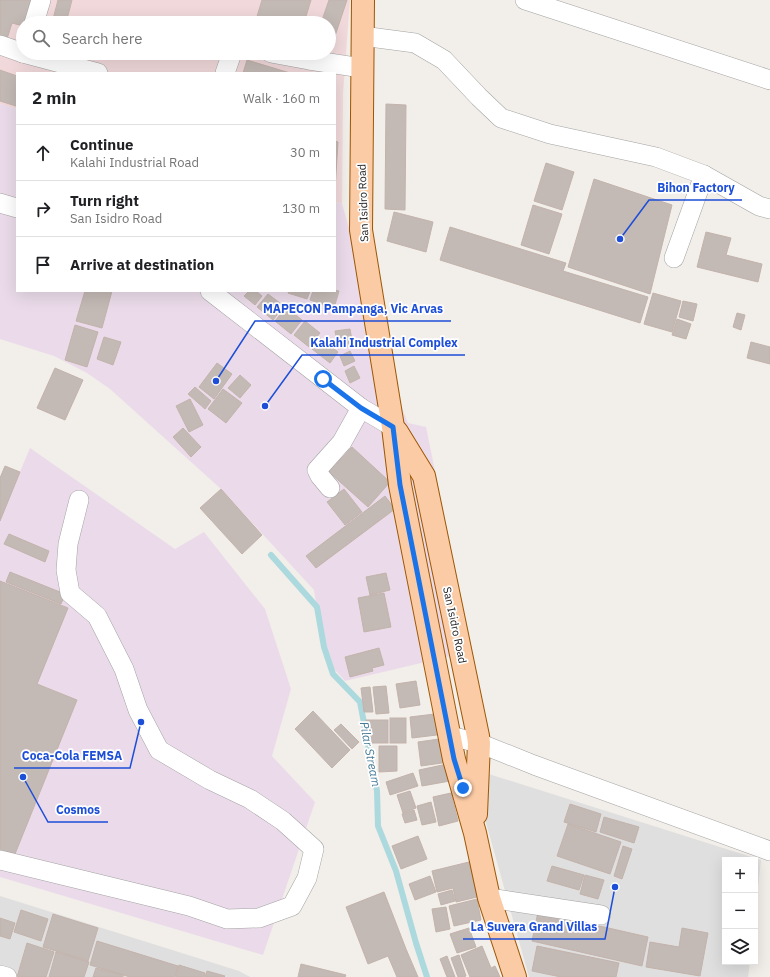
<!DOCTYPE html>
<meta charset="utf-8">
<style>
:root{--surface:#fff;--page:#f6f6f6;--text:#202124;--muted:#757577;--line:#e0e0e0}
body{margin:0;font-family:"IBM Plex Sans",sans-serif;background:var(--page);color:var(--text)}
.controls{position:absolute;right:12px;bottom:12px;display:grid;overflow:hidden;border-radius:0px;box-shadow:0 4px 16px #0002}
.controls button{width:36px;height:36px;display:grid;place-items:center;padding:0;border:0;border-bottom:1px solid var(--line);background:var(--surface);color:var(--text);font:20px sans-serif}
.stop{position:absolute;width:12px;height:12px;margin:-9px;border:3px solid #1a73e8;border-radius:50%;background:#fff}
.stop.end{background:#1a73e8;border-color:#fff;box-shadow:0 1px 4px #0008}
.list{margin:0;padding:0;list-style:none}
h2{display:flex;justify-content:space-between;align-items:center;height:52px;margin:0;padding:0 16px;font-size:17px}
h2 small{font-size:13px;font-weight:400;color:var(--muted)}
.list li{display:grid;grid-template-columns:26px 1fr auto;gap:12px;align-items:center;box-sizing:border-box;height:56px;padding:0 16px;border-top:1px solid var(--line)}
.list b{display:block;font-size:15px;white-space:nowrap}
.list p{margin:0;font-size:13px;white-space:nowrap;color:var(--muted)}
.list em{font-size:13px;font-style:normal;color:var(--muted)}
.icon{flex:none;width:22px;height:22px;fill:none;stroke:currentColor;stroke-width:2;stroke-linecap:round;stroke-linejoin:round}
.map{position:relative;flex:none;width:770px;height:977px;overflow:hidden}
.search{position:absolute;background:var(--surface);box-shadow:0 4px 16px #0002;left:16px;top:16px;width:320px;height:44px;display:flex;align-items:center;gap:10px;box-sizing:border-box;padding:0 14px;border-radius:22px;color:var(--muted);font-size:15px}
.panel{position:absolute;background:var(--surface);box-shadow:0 4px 16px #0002;left:16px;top:72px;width:320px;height:220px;border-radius:0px}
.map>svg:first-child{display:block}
.residential{fill:#e0dfdf}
.commercial{fill:#f1d9db;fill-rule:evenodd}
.industrial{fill:#ebdbea}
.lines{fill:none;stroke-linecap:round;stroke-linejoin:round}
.stream{stroke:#abd9de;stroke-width:6}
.building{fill:#c3b9b5;stroke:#c3b3ab}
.minor-casing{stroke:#a3a3a3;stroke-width:20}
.major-casing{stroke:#9d5703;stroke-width:24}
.minor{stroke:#fff;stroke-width:19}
.major{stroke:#fbcba5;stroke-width:22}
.route{stroke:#1a73e8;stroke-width:5}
.labels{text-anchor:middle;stroke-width:3.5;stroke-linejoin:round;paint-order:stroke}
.street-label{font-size:11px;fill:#222;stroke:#fff}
.water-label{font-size:12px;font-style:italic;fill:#457a99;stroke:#fff}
.leader{fill:none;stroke:#1d4ed8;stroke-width:1.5}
.callout-dot{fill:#1d4ed8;stroke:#fff;stroke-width:1.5}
.callout-label{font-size:12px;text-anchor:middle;font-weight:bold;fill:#1d4ed8;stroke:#fff;stroke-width:3.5;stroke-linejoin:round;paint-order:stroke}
</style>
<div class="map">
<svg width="770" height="977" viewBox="0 0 770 977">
<rect width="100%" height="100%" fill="#f2eee9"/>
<g class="residential">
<polygon points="476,770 761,860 755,915 755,860 725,860 725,962 750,962 748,977 529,977 475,783"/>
<polygon points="0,896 239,971 250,977 0,977"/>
</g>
<path class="commercial" d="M 0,0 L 350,0 L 343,93 L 342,204 L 335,202 L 335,73 L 17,73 L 17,109 L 0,104 ZM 23,23 L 329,23 L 329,53 L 23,53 Z"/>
<g class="industrial">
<polygon points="0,104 17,109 17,291 335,291 335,202 342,204 363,275 383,361 408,423 426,427 472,651 345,681 325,659 314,590 221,489 110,389 87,373 54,356 0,339"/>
<polygon points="30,448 175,549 204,532 265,609 291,689 272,756 315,802 263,955 0,877 0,519"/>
</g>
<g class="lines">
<polyline class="stream" points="271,555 317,607 324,647 333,674 360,702 377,791 378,826 396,871 416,943 427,977"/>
</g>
<g class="building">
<polygon points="0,0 36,0 29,23 23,23 23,26 12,23 6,42 0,41"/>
<polygon points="58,0 72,0 66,23 52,23"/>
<polygon points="262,0 311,0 304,23 255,23"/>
<polygon points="329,0 347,0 328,57 316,53 329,53 329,23 321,23"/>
<polygon points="185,17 207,23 184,23"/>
<polygon points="247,60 290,73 243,73"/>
<polygon points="0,70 17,76 17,102 16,106 0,101"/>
<polygon points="386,104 406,105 405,210 385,209"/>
<polygon points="335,141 338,142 335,189"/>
<polygon points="546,163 574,172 562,210 534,201"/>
<polygon points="594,179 672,205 650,294 568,267"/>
<polygon points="533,205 562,214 549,254 521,245"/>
<polygon points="394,212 433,222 426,252 387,241"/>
<polygon points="450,227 566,263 563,271 648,297 640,323 440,260"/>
<polygon points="706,232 731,238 726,255 762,264 758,282 697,267"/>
<polygon points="335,290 339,291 334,308 310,300 313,291"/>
<polygon points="85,291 112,291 102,328 76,321"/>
<polygon points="249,291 256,291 262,296 255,305 244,296"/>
<polygon points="289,291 310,291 307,299 288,293"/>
<polygon points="653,293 681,301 672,332 644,324"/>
<polygon points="268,294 284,306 273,320 257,307"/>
<polygon points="683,301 697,304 693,321 679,317"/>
<polygon points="286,307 302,320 291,334 275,321"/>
<polygon points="737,313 745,315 741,330 733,327"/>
<polygon points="677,319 691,324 686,339 672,335"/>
<polygon points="305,321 320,333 309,347 294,335"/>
<polygon points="75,325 98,332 87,367 65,360"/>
<polygon points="350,329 353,346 338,349 335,331"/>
<polygon points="104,337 121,342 113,365 97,359"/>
<polygon points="320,338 338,352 330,363 312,349"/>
<polygon points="751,342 770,347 770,364 747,358"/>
<polygon points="350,351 355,361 344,366 340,356"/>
<polygon points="217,363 232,374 214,399 199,387"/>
<polygon points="354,366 360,378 350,383 345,371"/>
<polygon points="55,368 83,380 65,420 37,408"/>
<polygon points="240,375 251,385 240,398 228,388"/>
<polygon points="195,387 211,401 205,409 188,394"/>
<polygon points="223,389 242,403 226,423 208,409"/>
<polygon points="190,399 203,425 189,432 176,406"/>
<polygon points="183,428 201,447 191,457 173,437"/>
<polygon points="352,447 390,482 368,507 329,472"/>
<polygon points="5,466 20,472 0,521 0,478"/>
<polygon points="221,489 262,535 242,554 200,508"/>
<polygon points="344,489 362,512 345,525 327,502"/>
<polygon points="385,496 395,509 316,568 306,556"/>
<polygon points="9,534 49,551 45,562 4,544"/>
<polygon points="10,572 65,594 61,604 6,582"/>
<polygon points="386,573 390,590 370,595 366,577"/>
<polygon points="0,581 68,608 37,684 77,700 13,859 0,853"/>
<polygon points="384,593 391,627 364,632 358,598"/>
<polygon points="379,648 384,665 372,668 373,671 350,677 345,657"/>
<polygon points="416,681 420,705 400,708 396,684"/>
<polygon points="386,686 389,713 376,714 373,687"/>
<polygon points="370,687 373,712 364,712 361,688"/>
<polygon points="313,711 350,750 332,768 295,729"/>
<polygon points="443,713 445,734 412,738 410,717"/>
<rect x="390" y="718" width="16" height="25"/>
<rect x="366" y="720" width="22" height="23"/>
<polygon points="341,724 359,742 352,749 334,730"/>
<polygon points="446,738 449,762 421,766 418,742"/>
<polygon points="379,746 397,746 397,771 379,772"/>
<polygon points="447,764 450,781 422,786 419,770"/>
<polygon points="413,773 418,786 390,795 386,782"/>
<polygon points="410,791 416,808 403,813 397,795"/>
<polygon points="451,793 458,821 439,826 433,797"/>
<polygon points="431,802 436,822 422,825 417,806"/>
<polygon points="570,804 601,814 596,832 564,822"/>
<polygon points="414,810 417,820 405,823 402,814"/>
<polygon points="604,817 639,827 634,843 600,832"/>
<polygon points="568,824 621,842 610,874 557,856"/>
<polygon points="418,836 427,859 401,869 392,846"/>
<polygon points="623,846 632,849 622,879 614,876"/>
<polygon points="469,862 477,897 456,902 453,888 437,892 432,871"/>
<polygon points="552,866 584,875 579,890 547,881"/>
<polygon points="585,875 604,880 598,899 580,894"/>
<polygon points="430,876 436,892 415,900 409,884"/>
<polygon points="452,890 455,901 441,905 438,894"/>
<polygon points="384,892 406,949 418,977 397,977 388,956 368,964 346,907"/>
<polygon points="477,899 481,920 454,926 449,906"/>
<polygon points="446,907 450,929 436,932 432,909"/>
<polygon points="21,910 48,919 41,941 14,932"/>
<polygon points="538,912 648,937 642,966 532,941"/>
<polygon points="53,914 98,928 88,961 43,947"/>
<polygon points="0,918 15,923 10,939 0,936"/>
<polygon points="469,928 476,947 457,953 450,934"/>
<polygon points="682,928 708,933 700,976 646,967 650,942 679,947"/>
<polygon points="97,941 178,966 175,977 130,977 90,965"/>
<polygon points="27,943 54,952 46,977 17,977"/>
<polygon points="482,946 491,968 495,966 500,977 470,977 461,955"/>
<polygon points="537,946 619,963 616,977 561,977 532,971"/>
<polygon points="56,952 89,962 84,977 49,977"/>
<polygon points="459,955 466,976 463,977 458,977 451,958"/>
<polygon points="447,956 455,977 447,977 440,959"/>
<polygon points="301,964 346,975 345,977 298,977"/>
<polygon points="179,965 205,973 204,977 176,977"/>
<polygon points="96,968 123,975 123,977 93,977"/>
<polygon points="207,971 225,976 224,977 205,977"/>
</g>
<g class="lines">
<g class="minor-casing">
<g id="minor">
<polyline points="525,0 770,80"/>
<polyline points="34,23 41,0"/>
<polyline points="362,36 415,43 444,60 479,97 501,118 550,134 656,157 704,175 759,206 770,209"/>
<polyline points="0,45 23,53"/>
<polyline points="23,53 98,73"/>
<polyline points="271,53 309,60 362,68"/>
<polyline points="225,73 232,53"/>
<polyline points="0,203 17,208"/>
<polyline points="674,258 704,175"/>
<polyline points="210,291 361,408 393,427"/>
<polyline points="330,488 320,476 317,470 342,442 361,408"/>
<polyline points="450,736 479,743 534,765 770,851"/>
<polyline points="0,860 189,906 227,919 259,918 292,906 307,878 314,849 283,821 250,799 210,780 159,750 138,710 124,669 97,616 70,593 66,570 68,544 79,500"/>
<polyline points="489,898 601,915"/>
<polyline points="0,975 7,977"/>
</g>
</g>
<g class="major-casing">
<g id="major">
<polyline points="363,0 361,230 393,427 400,485 454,759 475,833 489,898 515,977"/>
<polyline points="397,432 424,476 478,736 479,743 476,814"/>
</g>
</g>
<use href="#minor" class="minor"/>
<use href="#major" class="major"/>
</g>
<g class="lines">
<polyline class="route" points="323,379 361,408 393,427 400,485 454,759 463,788"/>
</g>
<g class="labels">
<g class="street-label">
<text transform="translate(363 203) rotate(-92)" y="4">San Isidro Road</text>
<text transform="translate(455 625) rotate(78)" y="4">San Isidro Road</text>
</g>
<g class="water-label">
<text transform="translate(370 754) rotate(79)" y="4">Pilar Stream</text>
</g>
</g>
<path class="leader" d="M620 239L649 200H742M216 381L255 321H451M265 406L302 355H465M141 722L130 768H14M23 777L48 822H108M615 887L605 939H463"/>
<g class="callout-dot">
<circle cx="620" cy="239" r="4"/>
<circle cx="216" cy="381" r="4"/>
<circle cx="265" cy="406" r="4"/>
<circle cx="141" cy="722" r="4"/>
<circle cx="23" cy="777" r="4"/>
<circle cx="615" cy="887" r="4"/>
</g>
<g class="callout-label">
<text x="696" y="192">Bihon Factory</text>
<text x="353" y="313">MAPECON Pampanga, Vic Arvas</text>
<text x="384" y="347">Kalahi Industrial Complex</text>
<text x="72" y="760">Coca-Cola FEMSA</text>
<text x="78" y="814">Cosmos</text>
<text x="534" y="931">La Suvera Grand Villas</text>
</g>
</svg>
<div class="controls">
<button>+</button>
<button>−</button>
<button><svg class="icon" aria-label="layers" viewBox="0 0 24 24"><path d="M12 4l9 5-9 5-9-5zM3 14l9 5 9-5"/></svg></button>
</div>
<div class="stop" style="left:323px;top:379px"></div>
<div class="stop end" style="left:463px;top:788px"></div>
<div class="search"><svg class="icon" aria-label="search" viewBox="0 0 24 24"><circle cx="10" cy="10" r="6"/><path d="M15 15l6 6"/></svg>Search here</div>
<section class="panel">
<h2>2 min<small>Walk · 160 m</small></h2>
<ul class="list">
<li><svg class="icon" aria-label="ahead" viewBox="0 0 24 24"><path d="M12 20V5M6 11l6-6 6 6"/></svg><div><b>Continue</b><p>Kalahi Industrial Road</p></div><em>30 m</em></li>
<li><svg class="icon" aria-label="right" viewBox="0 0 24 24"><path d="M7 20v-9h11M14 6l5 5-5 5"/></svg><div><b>Turn right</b><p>San Isidro Road</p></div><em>130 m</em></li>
<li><svg class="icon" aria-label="arrive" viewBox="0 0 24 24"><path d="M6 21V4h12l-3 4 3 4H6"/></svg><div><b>Arrive at destination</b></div></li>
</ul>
</section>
</div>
